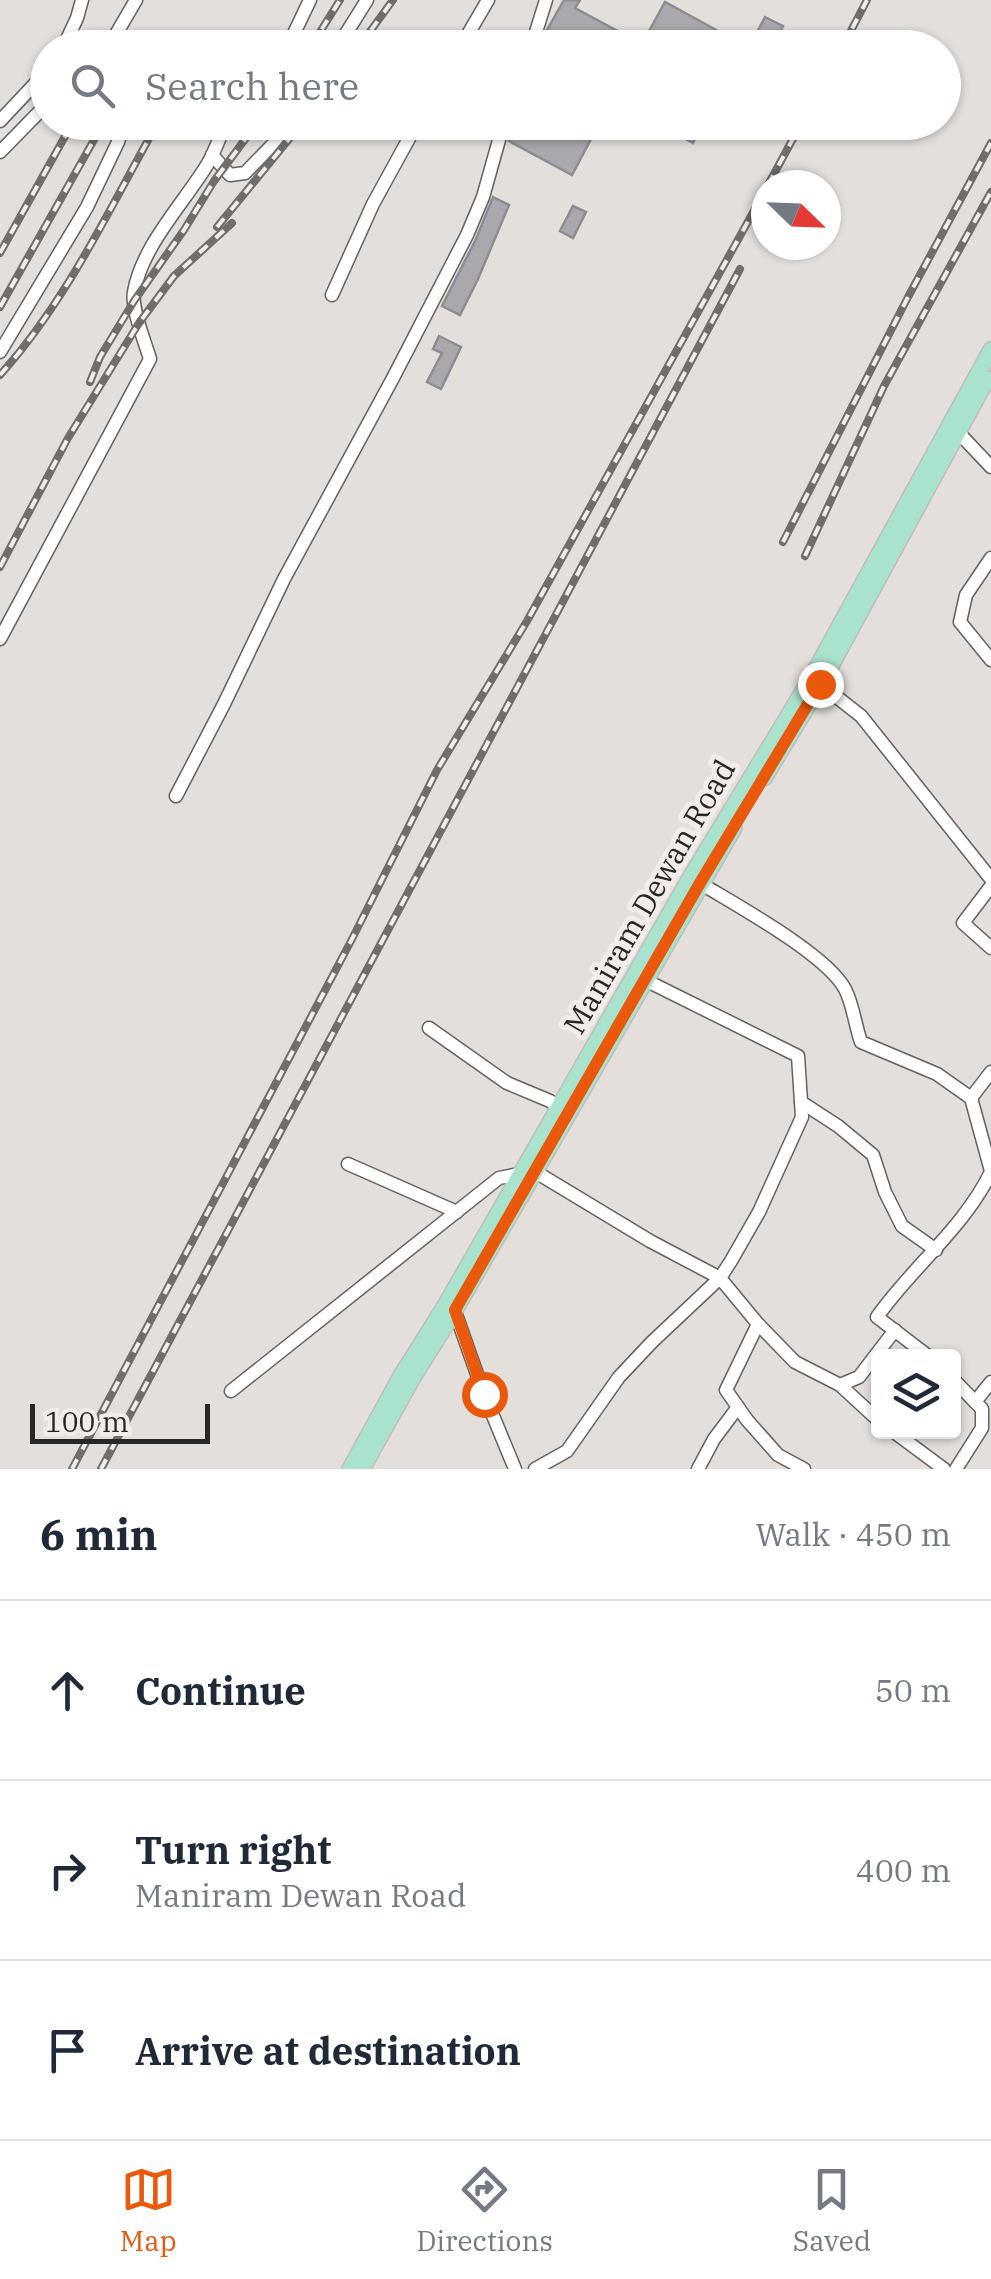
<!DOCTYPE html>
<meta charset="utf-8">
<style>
:root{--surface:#fff;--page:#f2f2f3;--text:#1f2937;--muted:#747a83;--line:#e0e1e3;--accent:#ea580c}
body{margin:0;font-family:"IBM Plex Serif",serif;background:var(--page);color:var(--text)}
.controls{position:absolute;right:30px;bottom:30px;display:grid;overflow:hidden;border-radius:10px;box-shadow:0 2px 8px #0004}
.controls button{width:90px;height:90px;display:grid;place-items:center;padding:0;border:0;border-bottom:2px solid var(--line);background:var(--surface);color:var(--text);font:50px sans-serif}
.compass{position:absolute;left:751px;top:170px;width:90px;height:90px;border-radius:50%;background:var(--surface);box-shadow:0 2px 8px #0004;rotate:113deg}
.scale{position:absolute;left:30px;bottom:25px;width:180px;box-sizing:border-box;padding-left:10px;border:5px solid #292725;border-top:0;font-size:28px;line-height:35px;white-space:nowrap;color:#292725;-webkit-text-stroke:8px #f2ede8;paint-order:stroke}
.stop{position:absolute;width:30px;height:30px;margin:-22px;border:8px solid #ea580c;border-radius:50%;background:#fff}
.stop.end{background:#ea580c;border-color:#fff;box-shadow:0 2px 10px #0008}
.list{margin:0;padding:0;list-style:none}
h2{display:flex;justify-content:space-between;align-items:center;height:130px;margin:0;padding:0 40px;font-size:42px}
h2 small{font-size:32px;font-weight:400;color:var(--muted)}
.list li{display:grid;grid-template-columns:65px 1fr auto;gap:30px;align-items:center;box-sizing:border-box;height:180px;padding:0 40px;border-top:2px solid var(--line)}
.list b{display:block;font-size:38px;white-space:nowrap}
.list p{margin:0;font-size:32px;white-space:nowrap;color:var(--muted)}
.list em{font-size:32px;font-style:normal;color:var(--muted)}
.icon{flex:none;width:55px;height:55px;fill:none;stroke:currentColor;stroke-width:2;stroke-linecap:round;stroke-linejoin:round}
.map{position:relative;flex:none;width:991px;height:1469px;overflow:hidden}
.search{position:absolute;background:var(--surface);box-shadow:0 2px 8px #0004;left:30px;right:30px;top:30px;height:110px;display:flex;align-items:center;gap:25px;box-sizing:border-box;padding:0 35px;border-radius:55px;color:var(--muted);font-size:38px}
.sheet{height:670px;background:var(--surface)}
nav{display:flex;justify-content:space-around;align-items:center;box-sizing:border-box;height:140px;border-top:2px solid var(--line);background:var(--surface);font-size:28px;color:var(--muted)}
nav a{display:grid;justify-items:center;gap:5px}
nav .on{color:var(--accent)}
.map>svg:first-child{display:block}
.building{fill:#aaa7ad;stroke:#8f8c91;stroke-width:2.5}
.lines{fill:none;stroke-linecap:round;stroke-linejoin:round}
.minor-casing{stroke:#65615d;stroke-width:15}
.major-casing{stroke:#bfbebe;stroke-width:18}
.minor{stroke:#fff;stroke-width:12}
.major{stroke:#a9e3ce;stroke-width:15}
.rail-casing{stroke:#706d6b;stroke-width:8}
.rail{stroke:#f2ede8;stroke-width:4;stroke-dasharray:11;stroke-linecap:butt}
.route{stroke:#ea580c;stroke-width:12}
.labels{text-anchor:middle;stroke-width:10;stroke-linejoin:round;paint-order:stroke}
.street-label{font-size:30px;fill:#292725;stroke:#f2ede8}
</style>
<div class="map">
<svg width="991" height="1469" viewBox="0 0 991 1469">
<rect width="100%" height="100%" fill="#e4dfdb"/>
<g class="building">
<polygon points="564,0 580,0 575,8 642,44 665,2 749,48 545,48 542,46 547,30"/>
<polygon points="765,17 783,26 771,48 749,48"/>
<polygon points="515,122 600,122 572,175 509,141"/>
<polygon points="656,122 704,122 693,143"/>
<polygon points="493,197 509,205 478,279 460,315 442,306 476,239"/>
<polygon points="573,206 586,212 573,238 560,231"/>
<polygon points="439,336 461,347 441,389 427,382 442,353 433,349"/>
</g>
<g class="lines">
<g class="minor-casing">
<g id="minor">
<polyline points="63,48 77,18 82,0"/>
<polyline points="108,48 136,0"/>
<polyline points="287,48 310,0"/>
<polyline points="337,48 367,0"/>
<polyline points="460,48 488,0"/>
<polyline points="531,48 546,0"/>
<polyline points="0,121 48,70"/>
<polyline points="0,152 48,103"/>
<polyline points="212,155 230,175 245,173 284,133 290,122"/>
<polyline points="332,295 373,204 418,122"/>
<polyline points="0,352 87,207 118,142 124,122"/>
<polyline points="950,429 958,432 991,467"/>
<polyline points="991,558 966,595 960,622 991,660"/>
<path d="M 0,639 L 150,359 C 145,342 131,308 134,292 C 142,246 183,204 207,165 C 215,152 220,136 226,122"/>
<polyline points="815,680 861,716 991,879"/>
<polyline points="176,796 224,704 284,579 393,378 467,235 483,197 504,122"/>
<path d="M 700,883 C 736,905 826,954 845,989 C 853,1004 855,1025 861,1042 L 937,1074 L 971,1098 L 991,1171"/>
<polyline points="991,886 963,923 991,948"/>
<polyline points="429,1028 507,1083 550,1101 566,1113"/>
<polyline points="971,1098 991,1072"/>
<polyline points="801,1102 838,1126 873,1155 885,1192 902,1226 936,1250"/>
<polyline points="348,1164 457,1212"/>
<polyline points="453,1306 484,1394 515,1469"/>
<polyline points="758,1324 726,1390 747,1420 778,1455 804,1469"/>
<path d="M 928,1356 L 877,1317 C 913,1266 963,1229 991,1172"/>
<polyline points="954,1380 982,1409 982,1428 956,1469"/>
<polyline points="840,1385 878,1420"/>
<polyline points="231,1391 499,1178 534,1171 650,1241 720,1278 758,1324 795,1362 840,1385 859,1377 895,1330"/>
<polyline points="975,1402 991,1382"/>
<polyline points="894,1432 944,1469"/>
<polyline points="535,1469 567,1451 619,1377 652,1342 720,1278 731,1261 759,1212 802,1117 798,1056 637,976"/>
<polyline points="698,1469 714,1439 738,1407"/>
</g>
</g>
<g class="major-casing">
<g id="major">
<polyline points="764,778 821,684 987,379"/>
<polyline points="350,1469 401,1376 445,1306 689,880 810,680 991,350"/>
<polyline points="362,1469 412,1379 455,1310 734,828"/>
</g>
</g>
<use href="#minor" class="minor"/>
<use href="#major" class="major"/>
<g class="rail-casing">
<g id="rail">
<polyline points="310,48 340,0"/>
<polyline points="358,48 393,0"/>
<polyline points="842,48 867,0"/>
<polyline points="768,185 802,122"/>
<polyline points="217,227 303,122"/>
<polyline points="0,253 73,122"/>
<polyline points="0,307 104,122"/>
<path d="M 0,375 C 64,304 106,216 152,133"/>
<polyline points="90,382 100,357 134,301 184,230 214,181 258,122"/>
<polyline points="783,542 908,297 991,143"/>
<polyline points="805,556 884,386 991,192"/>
<polyline points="0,567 68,438 139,323 174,276 232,223"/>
<polyline points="72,1469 351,941 437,770 527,621 766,189"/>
<polyline points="101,1469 740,269"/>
</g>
</g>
<use href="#rail" class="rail"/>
</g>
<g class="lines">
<polyline class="route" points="484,1394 455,1310 700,883 820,684"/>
</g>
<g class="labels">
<g class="street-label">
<text transform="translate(650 897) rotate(-60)" y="10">Maniram Dewan Road</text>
</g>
</g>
</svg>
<div class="controls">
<button><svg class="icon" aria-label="layers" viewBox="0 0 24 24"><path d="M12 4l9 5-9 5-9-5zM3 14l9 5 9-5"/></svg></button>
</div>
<svg class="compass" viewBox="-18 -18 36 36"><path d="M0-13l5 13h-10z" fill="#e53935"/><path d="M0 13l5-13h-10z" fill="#747a83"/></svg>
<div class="scale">100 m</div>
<div class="stop" style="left:484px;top:1394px"></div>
<div class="stop end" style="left:820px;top:684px"></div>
<div class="search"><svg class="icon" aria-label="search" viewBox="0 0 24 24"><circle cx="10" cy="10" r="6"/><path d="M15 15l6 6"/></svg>Search here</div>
</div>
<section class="sheet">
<h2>6 min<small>Walk · 450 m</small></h2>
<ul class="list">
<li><svg class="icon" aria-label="ahead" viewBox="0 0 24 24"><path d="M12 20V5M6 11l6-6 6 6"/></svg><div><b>Continue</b></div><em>50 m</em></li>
<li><svg class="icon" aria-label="right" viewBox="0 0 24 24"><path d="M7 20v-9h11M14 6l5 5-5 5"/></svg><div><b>Turn right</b><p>Maniram Dewan Road</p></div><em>400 m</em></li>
<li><svg class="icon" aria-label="arrive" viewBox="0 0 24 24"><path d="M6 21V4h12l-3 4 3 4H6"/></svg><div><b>Arrive at destination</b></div></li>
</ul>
</section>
<nav>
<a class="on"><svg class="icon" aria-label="map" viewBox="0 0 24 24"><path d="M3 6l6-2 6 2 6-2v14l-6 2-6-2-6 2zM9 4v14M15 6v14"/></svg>Map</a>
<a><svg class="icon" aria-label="directions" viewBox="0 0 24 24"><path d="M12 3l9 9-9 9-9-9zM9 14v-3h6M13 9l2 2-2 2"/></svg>Directions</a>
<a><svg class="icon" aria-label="saved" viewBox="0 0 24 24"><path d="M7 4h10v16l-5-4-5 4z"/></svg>Saved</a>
</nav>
